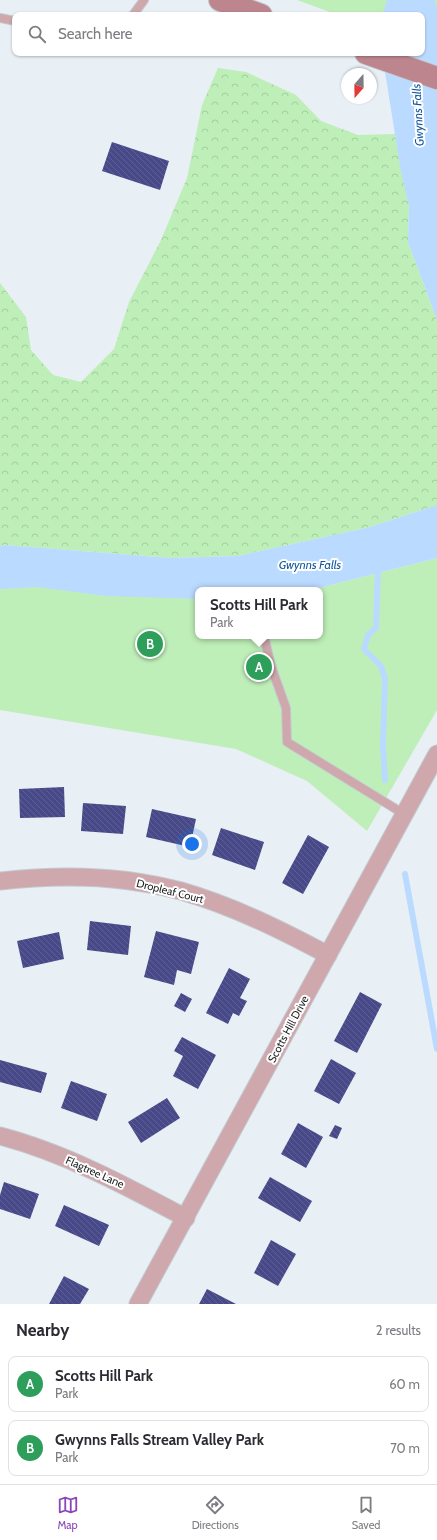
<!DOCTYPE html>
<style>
:root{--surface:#fff;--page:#f7f7f7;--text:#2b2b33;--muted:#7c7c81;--line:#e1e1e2;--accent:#8b46b9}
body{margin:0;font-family:Cabin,sans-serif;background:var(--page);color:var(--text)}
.compass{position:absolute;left:341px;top:68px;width:36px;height:36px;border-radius:50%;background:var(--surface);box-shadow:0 1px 3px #0004;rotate:200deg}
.you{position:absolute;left:192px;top:844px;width:14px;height:14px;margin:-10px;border:3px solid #fff;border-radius:50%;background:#1a73e8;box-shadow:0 0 0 6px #1a73e833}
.badge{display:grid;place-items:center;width:26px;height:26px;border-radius:50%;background:var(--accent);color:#fff;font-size:13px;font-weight:700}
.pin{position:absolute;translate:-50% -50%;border:2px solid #fff;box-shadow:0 1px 4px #0006}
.popup{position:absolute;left:195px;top:587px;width:128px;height:52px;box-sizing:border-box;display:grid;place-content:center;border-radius:8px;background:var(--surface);filter:drop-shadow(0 1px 3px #0005);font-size:13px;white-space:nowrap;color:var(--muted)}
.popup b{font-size:15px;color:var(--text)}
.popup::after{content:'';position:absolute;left:50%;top:100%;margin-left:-8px;border:8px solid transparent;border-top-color:var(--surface)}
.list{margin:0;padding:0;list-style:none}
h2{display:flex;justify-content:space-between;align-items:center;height:52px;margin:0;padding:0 16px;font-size:17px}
h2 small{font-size:13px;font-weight:400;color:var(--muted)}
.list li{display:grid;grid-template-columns:26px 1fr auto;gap:12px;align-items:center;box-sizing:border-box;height:56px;margin:0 8px 8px;padding:0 8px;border:1px solid var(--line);border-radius:8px}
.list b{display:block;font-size:15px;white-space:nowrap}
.list p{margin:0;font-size:13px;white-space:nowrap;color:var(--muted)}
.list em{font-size:13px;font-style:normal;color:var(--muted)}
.icon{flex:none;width:22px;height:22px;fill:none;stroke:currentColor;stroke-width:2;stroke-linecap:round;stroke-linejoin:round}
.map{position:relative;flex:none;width:437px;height:1304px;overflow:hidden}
.search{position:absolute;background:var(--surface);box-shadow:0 1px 3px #0004;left:12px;right:12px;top:12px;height:44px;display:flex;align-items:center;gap:10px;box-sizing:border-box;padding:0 14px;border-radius:8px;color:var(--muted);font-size:15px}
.sheet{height:180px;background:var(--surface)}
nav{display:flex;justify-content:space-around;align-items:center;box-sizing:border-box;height:56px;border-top:1px solid var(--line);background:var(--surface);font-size:11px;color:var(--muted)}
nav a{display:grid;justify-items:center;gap:2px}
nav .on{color:var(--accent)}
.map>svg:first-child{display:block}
.forest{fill:url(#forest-crowns)}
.park{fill:#bfefb8}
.water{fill:#bbdaff}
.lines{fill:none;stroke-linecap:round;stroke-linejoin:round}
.stream{stroke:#bbdaff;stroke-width:6}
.building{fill:url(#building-back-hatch)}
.service-casing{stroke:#c3cacf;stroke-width:10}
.minor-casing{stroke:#c3cacf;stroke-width:19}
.secondary-casing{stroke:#c3cacf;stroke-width:24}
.service{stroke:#cea8ac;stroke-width:8}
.minor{stroke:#cea8ac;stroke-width:17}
.secondary{stroke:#bd858d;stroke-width:22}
.labels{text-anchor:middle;stroke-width:4;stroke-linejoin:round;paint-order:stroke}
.street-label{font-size:11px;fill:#1d2022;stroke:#fff}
.water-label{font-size:12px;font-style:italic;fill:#12589f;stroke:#fff}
</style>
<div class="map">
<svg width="437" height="1304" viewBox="0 0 437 1304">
<defs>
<pattern id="forest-crowns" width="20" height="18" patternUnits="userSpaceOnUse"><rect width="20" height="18" fill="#bfefb8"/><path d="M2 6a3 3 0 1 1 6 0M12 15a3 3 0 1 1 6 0" fill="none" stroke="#a4cd9e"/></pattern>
<pattern id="building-back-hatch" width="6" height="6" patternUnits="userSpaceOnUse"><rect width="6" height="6" fill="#474988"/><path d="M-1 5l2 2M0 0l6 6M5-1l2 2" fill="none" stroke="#5e6093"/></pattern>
</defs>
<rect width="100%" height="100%" fill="#e8eff5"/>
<polygon class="forest" points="218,68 246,72 296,95 321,121 358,135 395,134 409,207 408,242 437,320 437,505 370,527 238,556 170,558 5,545 0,546 0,283 26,317 31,350 53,375 81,382 114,349 129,302 161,240 187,178 202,105"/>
<g class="park">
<polygon points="297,0 437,0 437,51 422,15 338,15"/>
<polygon points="437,558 437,710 367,831 307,781 236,749 0,710 0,572 198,590 198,636 320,636 320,590 311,590"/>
</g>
<g class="water">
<polygon points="387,0 435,0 437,9 437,320 408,242 409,207 401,172 382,53 422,53 422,15 382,15"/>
<polygon points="437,505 437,558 311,590 198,590 198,599 106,596 37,587 0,589 0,546 5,545 170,558 238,556 370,527"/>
</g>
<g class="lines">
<g class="stream">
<polyline points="378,567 376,628 368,635 364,649 381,666 385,679 383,746 385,780"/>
<polyline points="405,874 437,1049"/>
</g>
</g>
<g class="building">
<polygon points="112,142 169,161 160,190 102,171"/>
<polygon points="64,787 65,817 20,818 19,789"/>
<polygon points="83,803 126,806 123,834 81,831"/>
<polygon points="152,809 196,819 190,847 146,837"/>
<polygon points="221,828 264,842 255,870 212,855"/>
<polygon points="308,835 329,847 303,894 282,883"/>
<polygon points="90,921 131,926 128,955 87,950"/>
<polygon points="156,931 199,942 191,974 177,970 174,985 144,977"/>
<polygon points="59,932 64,959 23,968 17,941"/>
<polygon points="229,968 250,979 240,998 247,1001 239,1016 233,1013 228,1024 206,1013"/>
<polygon points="360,992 382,1004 357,1053 334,1041"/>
<polygon points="181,993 192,999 185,1012 174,1006"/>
<polygon points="182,1037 216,1055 198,1089 173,1076 183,1056 174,1051"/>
<polygon points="331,1059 356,1073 339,1104 314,1091"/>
<polygon points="0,1060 47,1073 41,1093 0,1082"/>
<polygon points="71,1081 107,1094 97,1121 61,1108"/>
<polygon points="167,1098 180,1118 141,1143 128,1122"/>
<polygon points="298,1123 323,1137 306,1168 281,1154"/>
<polygon points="335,1125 342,1128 337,1139 329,1136"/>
<polygon points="270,1177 312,1201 300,1222 258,1198"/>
<polygon points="4,1182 39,1194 30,1219 0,1209 0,1195"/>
<polygon points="64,1205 109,1225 99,1246 55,1226"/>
<polygon points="271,1240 296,1254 278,1286 254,1273"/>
<polygon points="64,1276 89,1289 80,1304 49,1304"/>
<polygon points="207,1289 236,1304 199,1304"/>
</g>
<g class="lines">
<g class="service-casing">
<g id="service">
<polyline points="133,15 144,0"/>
<polyline points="0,18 15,21"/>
<polyline points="264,636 271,666 286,708 287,742 404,814"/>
</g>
</g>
<g class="minor-casing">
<g id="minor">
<path d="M 0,881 C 60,874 122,875 181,891 C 233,906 281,930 328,955"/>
<path d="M 0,1136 C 65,1153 126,1186 186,1218"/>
<polyline points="138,1304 437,754"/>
</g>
</g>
<g class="secondary-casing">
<g id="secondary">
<polyline points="220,0 261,15"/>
<polyline points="366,53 437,78"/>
</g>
</g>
<use href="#service" class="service"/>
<use href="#minor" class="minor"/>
<use href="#secondary" class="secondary"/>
</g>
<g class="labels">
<g class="street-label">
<text transform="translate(170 891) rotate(14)" y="4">Dropleaf Court</text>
<text transform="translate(288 1029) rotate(-62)" y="4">Scotts Hill Drive</text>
<text transform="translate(95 1172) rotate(24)" y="4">Flagtree Lane</text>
</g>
<g class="water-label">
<text transform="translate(418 115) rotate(-93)" y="4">Gwynns Falls</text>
<text x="310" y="569">Gwynns Falls</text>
</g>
</g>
</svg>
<svg class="compass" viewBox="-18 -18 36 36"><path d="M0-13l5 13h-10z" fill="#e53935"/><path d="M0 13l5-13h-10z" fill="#7c7c81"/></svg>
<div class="you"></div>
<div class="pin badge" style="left:259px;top:667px;background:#2e9e5b">A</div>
<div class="popup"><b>Scotts Hill Park</b>Park</div>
<div class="pin badge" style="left:150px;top:644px;background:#2e9e5b">B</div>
<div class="search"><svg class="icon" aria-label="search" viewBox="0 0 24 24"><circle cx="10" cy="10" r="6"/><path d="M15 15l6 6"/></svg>Search here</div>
</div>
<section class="sheet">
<h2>Nearby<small>2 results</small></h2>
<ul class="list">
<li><span class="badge" style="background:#2e9e5b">A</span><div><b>Scotts Hill Park</b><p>Park</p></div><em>60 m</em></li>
<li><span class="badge" style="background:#2e9e5b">B</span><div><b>Gwynns Falls Stream Valley Park</b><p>Park</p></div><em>70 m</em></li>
</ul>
</section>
<nav>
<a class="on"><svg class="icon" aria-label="map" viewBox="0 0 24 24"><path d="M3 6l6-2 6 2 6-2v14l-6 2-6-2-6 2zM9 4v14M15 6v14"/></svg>Map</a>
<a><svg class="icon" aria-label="directions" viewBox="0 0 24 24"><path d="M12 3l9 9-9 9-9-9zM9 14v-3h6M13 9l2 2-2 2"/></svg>Directions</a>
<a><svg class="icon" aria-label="saved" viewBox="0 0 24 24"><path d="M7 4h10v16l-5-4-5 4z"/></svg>Saved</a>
</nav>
